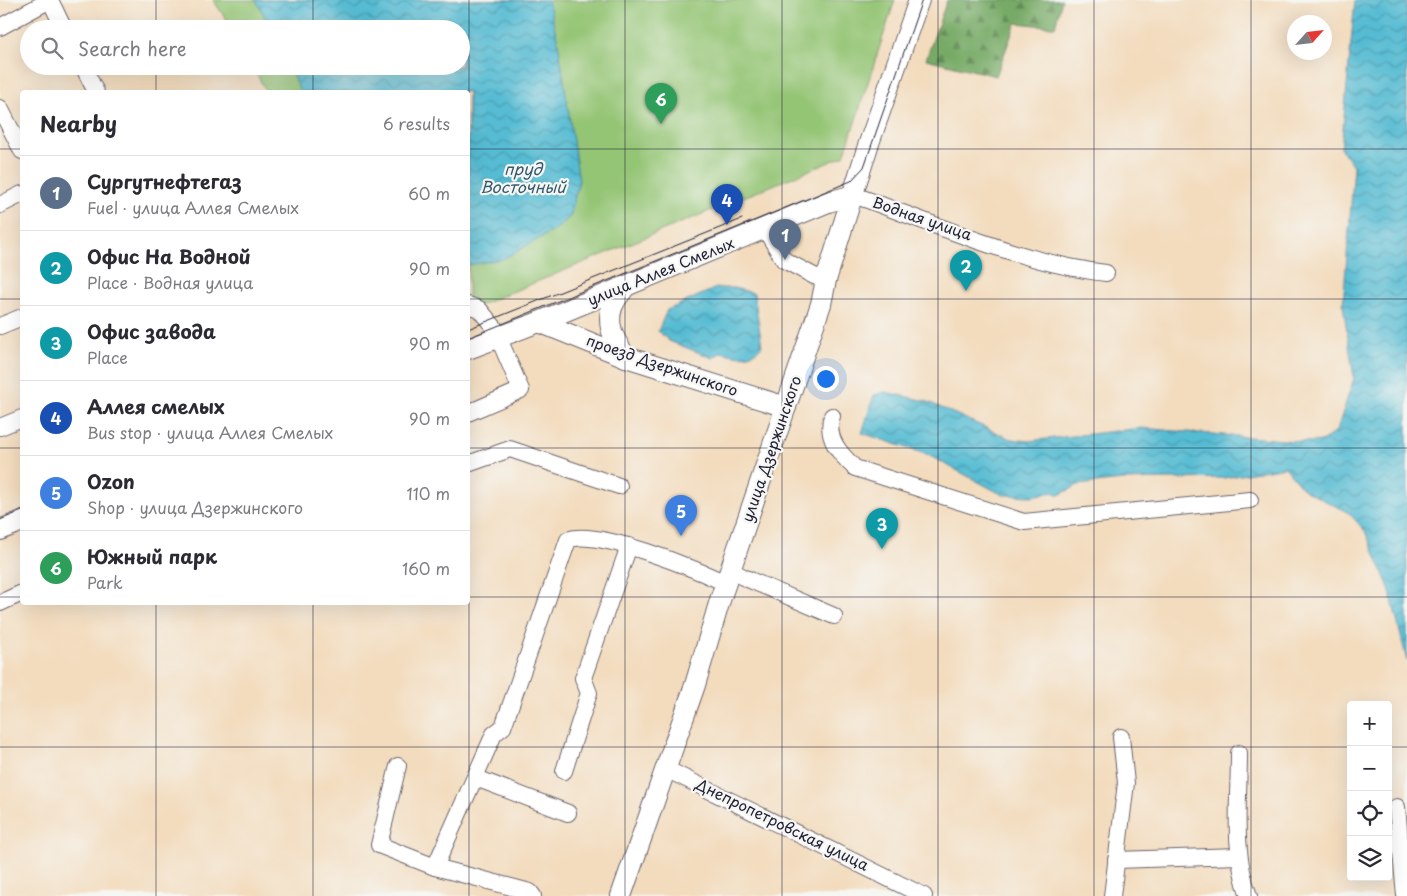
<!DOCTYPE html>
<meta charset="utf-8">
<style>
:root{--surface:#fff;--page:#f2f2f3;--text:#2b2b33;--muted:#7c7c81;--line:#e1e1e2;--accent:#0f766e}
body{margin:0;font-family:"Playpen Sans",sans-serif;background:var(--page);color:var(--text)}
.controls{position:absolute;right:15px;bottom:15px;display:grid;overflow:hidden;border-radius:5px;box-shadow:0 5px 20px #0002}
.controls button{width:45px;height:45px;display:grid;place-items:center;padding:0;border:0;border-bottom:1px solid var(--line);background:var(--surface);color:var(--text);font:25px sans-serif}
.compass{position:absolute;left:1287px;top:15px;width:45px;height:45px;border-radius:50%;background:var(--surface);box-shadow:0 5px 20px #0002;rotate:63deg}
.you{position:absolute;left:825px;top:378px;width:18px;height:18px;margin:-12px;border:4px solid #fff;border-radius:50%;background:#1a73e8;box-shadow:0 0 0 8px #1a73e833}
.badge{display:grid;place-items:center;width:32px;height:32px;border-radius:50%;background:var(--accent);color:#fff;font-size:16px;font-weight:700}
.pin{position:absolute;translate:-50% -41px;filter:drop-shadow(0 1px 2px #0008)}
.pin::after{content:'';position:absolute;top:26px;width:18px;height:15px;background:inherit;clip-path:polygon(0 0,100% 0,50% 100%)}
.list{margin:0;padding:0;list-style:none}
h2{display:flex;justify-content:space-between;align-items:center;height:65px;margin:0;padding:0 20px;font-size:21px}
h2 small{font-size:16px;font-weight:400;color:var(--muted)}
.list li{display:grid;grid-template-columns:32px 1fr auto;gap:15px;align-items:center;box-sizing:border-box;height:75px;padding:0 20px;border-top:1px solid var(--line)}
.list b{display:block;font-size:19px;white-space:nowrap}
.list p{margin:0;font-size:16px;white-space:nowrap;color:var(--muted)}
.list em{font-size:16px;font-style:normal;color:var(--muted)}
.icon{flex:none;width:28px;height:28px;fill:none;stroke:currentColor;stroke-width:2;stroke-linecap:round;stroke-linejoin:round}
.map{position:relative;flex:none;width:1407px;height:896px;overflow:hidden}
.search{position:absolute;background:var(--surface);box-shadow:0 5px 20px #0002;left:20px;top:20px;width:450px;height:55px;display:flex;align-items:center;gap:12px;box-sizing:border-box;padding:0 18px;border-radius:28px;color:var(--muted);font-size:19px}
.panel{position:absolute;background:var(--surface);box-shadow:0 5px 20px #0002;left:20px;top:90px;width:450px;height:515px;border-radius:5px}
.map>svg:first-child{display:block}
.green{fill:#94c574;stroke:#5b7458}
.forest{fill:url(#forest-firs);stroke:#4c6650}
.water{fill:url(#water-waves);stroke:#3c6f87}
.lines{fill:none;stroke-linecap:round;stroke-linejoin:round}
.minor-casing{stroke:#6b6369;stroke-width:18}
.major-casing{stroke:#6b6369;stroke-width:22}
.minor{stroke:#fff;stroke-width:16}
.major{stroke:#fff;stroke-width:20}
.tram{stroke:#22223b;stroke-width:1}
.grid{fill:none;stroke:#22223b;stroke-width:1;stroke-opacity:0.55}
.labels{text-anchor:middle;stroke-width:4.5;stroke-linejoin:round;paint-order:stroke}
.street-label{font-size:15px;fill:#22223b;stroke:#f6f6f2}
.water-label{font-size:16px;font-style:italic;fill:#345870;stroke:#f6f6f2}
</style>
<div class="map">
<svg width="1407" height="896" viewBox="0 0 1407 896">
<defs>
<pattern id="forest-firs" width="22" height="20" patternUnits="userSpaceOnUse" patternTransform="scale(1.25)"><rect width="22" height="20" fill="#7a6"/><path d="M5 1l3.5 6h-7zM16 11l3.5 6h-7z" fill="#618a55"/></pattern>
<pattern id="water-waves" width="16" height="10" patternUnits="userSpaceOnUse" patternTransform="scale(1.25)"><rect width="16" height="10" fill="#56bcd3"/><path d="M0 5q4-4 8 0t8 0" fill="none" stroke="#4798ac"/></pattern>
</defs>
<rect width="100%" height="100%" fill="#f6f6f2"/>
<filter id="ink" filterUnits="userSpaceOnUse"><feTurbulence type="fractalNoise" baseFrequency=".02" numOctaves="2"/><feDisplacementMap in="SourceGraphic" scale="10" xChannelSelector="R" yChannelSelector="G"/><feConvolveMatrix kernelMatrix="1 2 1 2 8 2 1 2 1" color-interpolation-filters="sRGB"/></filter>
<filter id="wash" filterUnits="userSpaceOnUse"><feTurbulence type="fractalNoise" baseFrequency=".0096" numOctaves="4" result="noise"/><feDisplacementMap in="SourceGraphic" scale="20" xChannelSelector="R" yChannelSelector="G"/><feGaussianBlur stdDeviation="1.12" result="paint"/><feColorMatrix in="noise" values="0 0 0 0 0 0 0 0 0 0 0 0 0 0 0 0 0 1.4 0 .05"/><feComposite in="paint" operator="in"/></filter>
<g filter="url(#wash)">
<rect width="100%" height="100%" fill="#f3dcbe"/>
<polygon class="green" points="213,0 895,0 844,156 468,310 468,92 266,92 253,66 461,66 461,29 233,29"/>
<polygon class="forest" points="947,0 1062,0 1055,27 1016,23 996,76 926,59"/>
<g class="water">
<polygon points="256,0 548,0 558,41 579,181 570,217 556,229 503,259 468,265 468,92 300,92 289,66 461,66 461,29 271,29"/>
<polygon points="1355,0 1407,0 1407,661 1389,588 1365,531 1349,513 1304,490 1285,467 1224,478 1123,480 1078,485 1059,495 1053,492 1032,496 1003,495 928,455 862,433 874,395 885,392 926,401 1011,439 1029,441 1141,428 1307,442 1323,441 1337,430 1354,378 1343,305 1354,167 1341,149"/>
<path d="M 716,288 L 734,288 L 754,293 L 762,346 C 749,360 738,356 721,352 L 713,358 L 669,341 L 658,331 L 667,310 Z"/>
</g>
</g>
<g filter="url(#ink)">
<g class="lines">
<g class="minor-casing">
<g id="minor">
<polyline points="0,27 50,0 64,29"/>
<polyline points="83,66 96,92"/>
<polyline points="0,108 22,151"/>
<path d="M 854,195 C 932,223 1025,264 1106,273"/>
<polyline points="0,205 22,194"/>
<polyline points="765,229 784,260 814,276 826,280"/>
<polyline points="468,305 479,309 494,327 521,390 468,413"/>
<polyline points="0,326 22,317"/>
<path d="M 832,416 C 825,438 840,454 855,468 L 1024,522 L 1250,500"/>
<polyline points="0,427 22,418"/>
<polyline points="468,464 510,449 619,486"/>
<polyline points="731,570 743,577 834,616"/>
<polyline points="0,603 22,593"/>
<path d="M 1239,753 C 1239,800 1232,851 1249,896"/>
<polyline points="398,766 379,845 435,867"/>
<polyline points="666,769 924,896"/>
<polyline points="564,771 589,693 583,678 629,546"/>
<polyline points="476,778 568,813"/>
<polyline points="1397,807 1405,896"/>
<polyline points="1116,860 1239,856"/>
<path d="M 533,896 L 530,892 L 435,867 L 494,734 L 503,727 L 568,540 C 594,527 699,570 727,584"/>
<polyline points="1112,896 1126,783 1121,737"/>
</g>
</g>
<g class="major-casing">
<g id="major">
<path d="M 622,288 L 623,290 C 602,313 609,334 626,357"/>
<polyline points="539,322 626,357 786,407"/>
<polyline points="468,349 539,322 828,202 854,195"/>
<polyline points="0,530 22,521"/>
<polyline points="621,896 695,685 720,600 821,304 826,280 867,149 919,0"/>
</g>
</g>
<use href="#minor" class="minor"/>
<use href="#major" class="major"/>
<g class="tram">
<polyline points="468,329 742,219"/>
<polyline points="468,338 851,181 864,167 922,0"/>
<polyline points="0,520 22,511"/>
</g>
</g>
</g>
<path class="grid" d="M 156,0 L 156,29M 313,0 L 313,29M 469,0 L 469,896M 625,0 L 625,896M 782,0 L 782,896M 938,0 L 938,896M 1094,0 L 1094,896M 1251,0 L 1251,896M 156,66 L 156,92M 313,66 L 313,92M 0,149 L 22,149M 468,149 L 1407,149M 0,299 L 22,299M 468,299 L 1407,299M 0,448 L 22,448M 468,448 L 1407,448M 0,597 L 22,597M 468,597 L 1407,597M 156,602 L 156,896M 313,602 L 313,896M 0,747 L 1351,747M 1388,747 L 1407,747"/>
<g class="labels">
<g class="street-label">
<text transform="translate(922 219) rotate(19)" y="5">Водная улица</text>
<text transform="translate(661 272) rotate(-22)" y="5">улица Аллея Смелых</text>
<text transform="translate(662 366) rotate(19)" y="5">проезд Дзержинского</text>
<text transform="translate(772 449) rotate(-71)" y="5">улица Дзержинского</text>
<text transform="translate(782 825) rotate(26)" y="5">Днепропетровская улица</text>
</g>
<g class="water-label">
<text x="523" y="175">пруд<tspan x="523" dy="18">Восточный</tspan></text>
</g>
</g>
</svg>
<div class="controls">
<button>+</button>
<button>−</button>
<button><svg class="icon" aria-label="locate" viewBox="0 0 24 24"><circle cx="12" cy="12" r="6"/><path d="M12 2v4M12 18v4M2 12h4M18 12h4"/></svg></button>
<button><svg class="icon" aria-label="layers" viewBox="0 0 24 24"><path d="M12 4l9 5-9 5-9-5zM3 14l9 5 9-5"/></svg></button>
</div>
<svg class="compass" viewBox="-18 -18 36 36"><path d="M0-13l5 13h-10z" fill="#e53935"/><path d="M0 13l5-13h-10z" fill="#7c7c81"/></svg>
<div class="you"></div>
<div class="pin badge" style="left:785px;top:260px;background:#5c6f8a">1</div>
<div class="pin badge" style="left:966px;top:291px;background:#0f9aa8">2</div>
<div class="pin badge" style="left:882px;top:549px;background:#0f9aa8">3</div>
<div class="pin badge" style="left:727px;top:225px;background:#1a4fb4">4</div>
<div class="pin badge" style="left:681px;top:536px;background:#3f7fe0">5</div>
<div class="pin badge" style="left:661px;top:124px;background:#2e9e5b">6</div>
<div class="search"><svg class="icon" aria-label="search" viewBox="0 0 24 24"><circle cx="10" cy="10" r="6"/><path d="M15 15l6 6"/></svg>Search here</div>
<section class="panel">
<h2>Nearby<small>6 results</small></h2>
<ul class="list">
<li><span class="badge" style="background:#5c6f8a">1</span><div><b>Сургутнефтегаз</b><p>Fuel · улица Аллея Смелых</p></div><em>60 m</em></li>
<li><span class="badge" style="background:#0f9aa8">2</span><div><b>Офис На Водной</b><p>Place · Водная улица</p></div><em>90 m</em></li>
<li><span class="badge" style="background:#0f9aa8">3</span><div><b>Офис завода</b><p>Place</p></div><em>90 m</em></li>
<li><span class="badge" style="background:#1a4fb4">4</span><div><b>Аллея смелых</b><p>Bus stop · улица Аллея Смелых</p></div><em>90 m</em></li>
<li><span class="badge" style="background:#3f7fe0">5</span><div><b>Ozon</b><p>Shop · улица Дзержинского</p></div><em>110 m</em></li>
<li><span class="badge" style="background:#2e9e5b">6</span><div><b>Южный парк</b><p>Park</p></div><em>160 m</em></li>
</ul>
</section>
</div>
